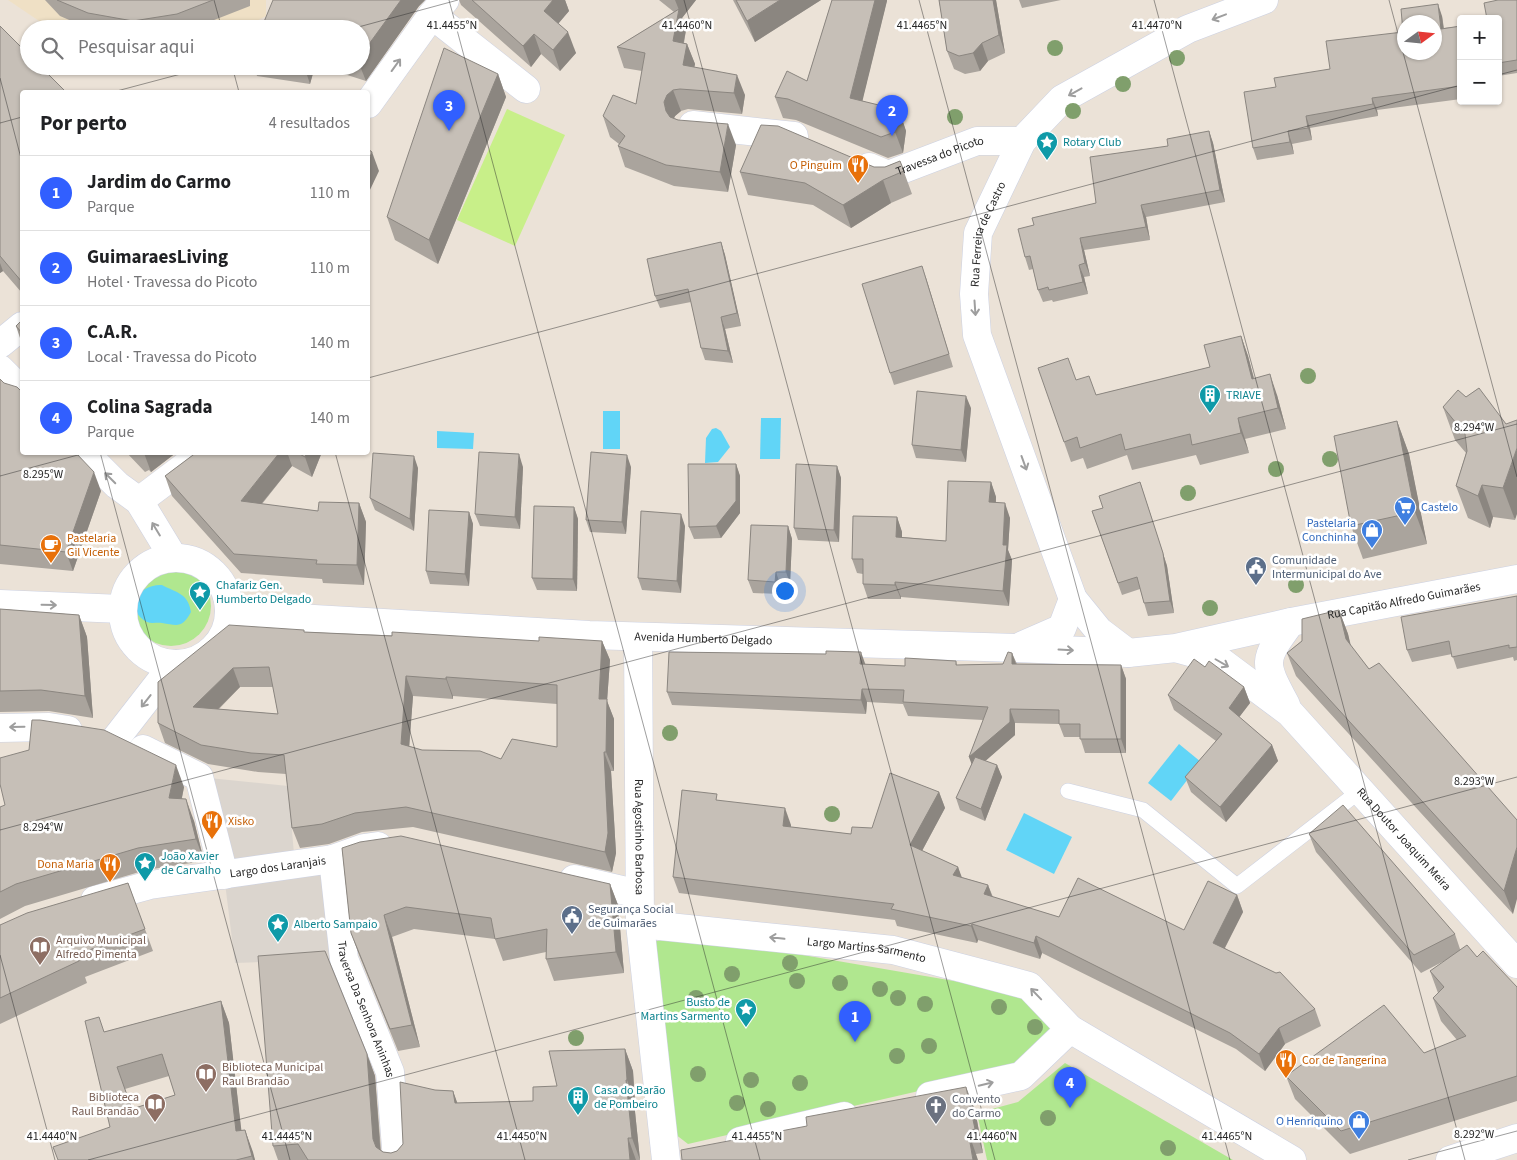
<!DOCTYPE html>
<html lang="pt">
<meta charset="utf-8">
<style>
:root{--surface:#fff;--page:#f2f2f2;--text:#202124;--muted:#757577;--line:#e0e0e0;--accent:#315fff}
body{margin:0;font-family:"Source Sans 3",sans-serif;background:var(--page);color:var(--text)}
.controls{position:absolute;right:15px;top:15px;display:grid;overflow:hidden;border-radius:5px;box-shadow:0 1px 4px #0004}
.controls button{width:45px;height:45px;display:grid;place-items:center;padding:0;border:0;border-bottom:1px solid var(--line);background:var(--surface);color:var(--text);font:25px sans-serif}
.compass{position:absolute;left:1397px;top:15px;width:45px;height:45px;border-radius:50%;background:var(--surface);box-shadow:0 1px 4px #0004;rotate:75deg}
.you{position:absolute;left:784px;top:590px;width:18px;height:18px;margin:-12px;border:4px solid #fff;border-radius:50%;background:#1a73e8;box-shadow:0 0 0 8px #1a73e833}
.badge{display:grid;place-items:center;width:32px;height:32px;border-radius:50%;background:var(--accent);color:#fff;font-size:16px;font-weight:700}
.pin{position:absolute;translate:-50% -41px;filter:drop-shadow(0 1px 2px #0008)}
.pin::after{content:'';position:absolute;top:26px;width:18px;height:15px;background:inherit;clip-path:polygon(0 0,100% 0,50% 100%)}
.list{margin:0;padding:0;list-style:none}
h2{display:flex;justify-content:space-between;align-items:center;height:65px;margin:0;padding:0 20px;font-size:21px}
h2 small{font-size:16px;font-weight:400;color:var(--muted)}
.list li{display:grid;grid-template-columns:32px 1fr auto;gap:15px;align-items:center;box-sizing:border-box;height:75px;padding:0 20px;border-top:1px solid var(--line)}
.list b{display:block;font-size:19px;white-space:nowrap}
.list p{margin:0;font-size:16px;white-space:nowrap;color:var(--muted)}
.list em{font-size:16px;font-style:normal;color:var(--muted)}
.icon{flex:none;width:28px;height:28px;fill:none;stroke:currentColor;stroke-width:2;stroke-linecap:round;stroke-linejoin:round}
.map{position:relative;flex:none;width:1517px;height:1160px;overflow:hidden}
.search{position:absolute;background:var(--surface);box-shadow:0 1px 4px #0004;left:20px;top:20px;width:350px;height:55px;display:flex;align-items:center;gap:12px;box-sizing:border-box;padding:0 18px;border-radius:28px;color:var(--muted);font-size:19px}
.panel{position:absolute;background:var(--surface);box-shadow:0 1px 4px #0004;left:20px;top:90px;width:350px;height:365px;border-radius:5px}
.map>svg:first-child{display:block}
.education{fill:#efe0c5}
.green{fill:#b0e78f}
.pitch{fill:#c8ef89}
.plaza{fill:#dbd5ce}
.water{fill:#61d5f7}
.lines{fill:none;stroke-linecap:round;stroke-linejoin:round}
.lane-casing{stroke:#ccd1e2;stroke-width:16}
.street-casing{stroke:#ccd1e2;stroke-width:29}
.secondary-casing{stroke:#ccd1e2;stroke-width:29}
.lane{stroke:#fff;stroke-width:15}
.street{stroke:#fff;stroke-width:28}
.secondary{stroke:#fff;stroke-width:28}
.tree{fill:#809f6c}
.wall{fill:#aaa49d;fill-rule:evenodd}
.shaded-wall{fill:#8b8680}
.building{fill:#c6bfb7;stroke:#8b8680;fill-rule:evenodd}
.oneway{stroke:#9e9e9e}
.ticks{fill:none;stroke:#272727;stroke-width:1;stroke-opacity:0.45}
.labels{text-anchor:middle;stroke-width:5;stroke-linejoin:round;paint-order:stroke}
.culture-label{font-size:12px;fill:#0d838f;stroke:#fff;text-anchor:start}
.street-label{font-size:12px;fill:#272727;stroke:#fff}
.food-label{font-size:12px;fill:#c56008;stroke:#fff;text-anchor:start}
.shop-label{font-size:12px;fill:#366cbe;stroke:#fff;text-anchor:end}
.service-label{font-size:12px;fill:#4e5e75;stroke:#fff;text-anchor:start}
.education-label{font-size:12px;fill:#785e54;stroke:#fff;text-anchor:start}
.worship-label{font-size:12px;fill:#5b616d;stroke:#fff;text-anchor:start}
.ticks-label{font-size:12px;text-anchor:middle;fill:#272727;stroke:#fff;stroke-width:5;stroke-linejoin:round;paint-order:stroke}
</style>
<div class="map">
<svg width="1517" height="1160" viewBox="0 0 1517 1160">
<rect width="100%" height="100%" fill="#ebe2d7"/>
<polygon class="education" points="8,0 266,0 266,16 242,29 51,29"/>
<g class="green">
<circle cx="171" cy="606" r="40"/>
<polygon points="680,934 1024,993 1050,1024 1050,1035 1019,1068 688,1144 675,1134 654,942"/>
<polygon points="1065,1063 1233,1160 987,1160 977,1113 1018,1102"/>
</g>
<polygon class="pitch" points="507,109 565,135 515,246 457,220"/>
<polygon class="plaza" points="199,777 288,786 295,865 333,859 344,959 235,963 224,875"/>
<g class="water">
<rect x="603" y="411" width="17" height="38"/>
<polygon points="761,418 781,418 780,459 760,459"/>
<polygon points="716,428 721,431 730,447 718,462 705,463 706,438 712,429"/>
<polygon points="437,431 474,433 473,449 437,448"/>
<path d="M 162,585 C 177,593 188,593 191,612 C 182,629 177,625 162,623 C 157,622 152,624 147,622 C 125,611 136,584 162,585 Z"/>
<polygon points="1179,744 1201,762 1171,801 1148,783"/>
<polygon points="1024,813 1072,837 1054,874 1006,850"/>
</g>
<g class="lines">
<g class="lane-casing">
<polyline id="lane" points="1068,791 1143,810 1237,886 1361,790"/>
</g>
<g class="street-casing">
<g id="street">
<polyline points="432,15 526,89"/>
<polyline points="368,104 432,15 445,0"/>
<polyline points="693,125 794,136"/>
<path id="s1" d="M 869,167 L 888,175 L 977,141 L 1022,141"/>
<polyline points="0,344 22,326"/>
<polyline points="0,369 22,391"/>
<polyline points="84,452 117,485 139,501 173,557"/>
<polyline points="139,501 204,452"/>
<circle cx="176" cy="611" r="53"/>
<polyline points="0,604 122,609"/>
<path id="s2" d="M 230,614 L 589,635 L 1017,648"/>
<path id="s3" d="M 638,637 L 640,924 L 666,1160"/>
<polyline points="0,728 49,727 68,730"/>
<polyline points="117,737 173,665"/>
<polyline points="143,749 199,777 224,875"/>
<path id="s4" d="M 333,859 L 344,959 L 390,1072 L 397,1160"/>
<polyline points="574,879 639,894"/>
<path id="s5" d="M 95,900 L 150,885 L 333,859 L 364,848 L 378,846"/>
<path id="s6" d="M 640,924 L 893,950 L 1029,986 L 1070,1029 L 1292,1160"/>
<polyline points="930,1096 1021,1076 1070,1029"/>
<polyline points="740,1141 844,1116"/>
<polyline points="1450,1160 1517,1138"/>
</g>
</g>
<g class="secondary-casing">
<g id="secondary">
<polyline points="1023,645 1062,628 1073,599"/>
<path id="s7" d="M 1017,648 L 1128,653 L 1176,648 L 1291,622 L 1517,579"/>
<path id="s8" d="M 1179,649 L 1219,660 L 1290,713 L 1517,964"/>
<path id="s9" d="M 1128,653 L 1099,631 L 1073,599 L 977,335 L 974,294 L 978,233 L 1022,141 L 1062,99 L 1188,29 L 1264,0"/>
<path d="M 1286,705 C 1263,662 1262,661 1291,622"/>
</g>
</g>
<use href="#lane" class="lane"/>
<use href="#street" class="street"/>
<use href="#secondary" class="secondary"/>
</g>
<g class="tree">
<circle cx="1055" cy="48" r="8"/>
<circle cx="1177" cy="58" r="8"/>
<circle cx="1123" cy="84" r="8"/>
<circle cx="1073" cy="111" r="8"/>
<circle cx="955" cy="117" r="8"/>
<circle cx="1308" cy="376" r="8"/>
<circle cx="1330" cy="459" r="8"/>
<circle cx="1276" cy="469" r="8"/>
<circle cx="1188" cy="493" r="8"/>
<circle cx="1296" cy="585" r="8"/>
<circle cx="1210" cy="608" r="8"/>
<circle cx="670" cy="733" r="8"/>
<circle cx="832" cy="814" r="8"/>
<circle cx="790" cy="963" r="8"/>
<circle cx="732" cy="974" r="8"/>
<circle cx="797" cy="981" r="8"/>
<circle cx="840" cy="983" r="8"/>
<circle cx="880" cy="989" r="8"/>
<circle cx="696" cy="998" r="8"/>
<circle cx="898" cy="998" r="8"/>
<circle cx="925" cy="1004" r="8"/>
<circle cx="999" cy="1007" r="8"/>
<circle cx="1035" cy="1027" r="8"/>
<circle cx="576" cy="1038" r="8"/>
<circle cx="929" cy="1046" r="8"/>
<circle cx="897" cy="1056" r="8"/>
<circle cx="698" cy="1074" r="8"/>
<circle cx="751" cy="1080" r="8"/>
<circle cx="800" cy="1083" r="8"/>
<circle cx="737" cy="1103" r="8"/>
<circle cx="768" cy="1109" r="8"/>
<circle cx="1048" cy="1118" r="8"/>
<circle cx="1168" cy="1148" r="8"/>
</g>
<g class="wall">
<polygon points="45,0 250,0 250,6 191,29 90,29 60,16"/>
<polygon points="273,0 425,0 419,6 366,81 319,66 361,66 361,29"/>
<polygon points="459,0 565,0 569,11 558,24 576,53 560,71 541,54 531,67 461,5"/>
<polygon points="659,0 696,0 682,18 686,30 684,43 687,44 695,64 694,67 745,95 742,114 688,109 681,111 675,116 674,118 736,145 728,192 674,186 625,167 618,146 619,144 610,137 603,116 636,104 642,71 624,68 617,47 674,12"/>
<polygon points="733,0 821,0 755,42"/>
<polygon points="832,0 887,0 862,101 899,110 906,131 903,153 888,158 796,120 783,118 775,97 807,81"/>
<polygon points="939,0 996,0 1005,53 988,61 980,71 965,74 954,69 947,51"/>
<polygon points="1019,0 1061,0 1022,8"/>
<polygon points="1517,0 1517,73 1498,76 1498,19"/>
<polygon points="1442,16 1444,28 1461,26 1461,99 1377,110 1378,116 1310,128 1312,140 1292,144 1294,154 1257,160 1253,148 1276,87 1330,69 1403,32"/>
<polygon points="0,26 22,92 22,293 3,271 0,273"/>
<polygon points="254,66 315,66 310,84 257,76"/>
<polygon points="498,74 506,97 438,264 395,240 387,217"/>
<polygon points="1209,131 1213,143 1225,202 1146,217 1150,240 1084,250 1090,276 1084,277 1088,294 1053,302 1052,300 1043,302 1038,290 1033,269 1029,270 1025,257 1034,225 1096,203 1168,146"/>
<polygon points="900,161 912,194 891,203 851,228 813,205 748,195 740,172 885,167"/>
<polygon points="721,242 725,255 741,326 725,329 733,363 705,360 701,348 691,302 660,308 655,296"/>
<polygon points="926,278 953,367 894,385 890,373"/>
<polygon points="22,320 22,344 16,326"/>
<polygon points="1241,336 1248,356 1254,378 1277,395 1286,429 1245,439 1249,453 1200,465 1196,455 1132,470 1127,455 1087,469 1083,458 1071,462 1064,442 1096,395 1210,367"/>
<polygon points="0,379 101,491 73,571 0,564"/>
<polygon points="1479,388 1515,520 1493,517 1490,528 1468,518 1456,486 1466,453 1455,440 1443,407 1466,397"/>
<polygon points="971,408 966,462 916,458 912,445"/>
<polygon points="1397,421 1409,454 1427,544 1363,559 1351,526"/>
<polygon points="126,452 177,452 151,472 149,470 145,472"/>
<polygon points="197,452 322,452 312,477 292,466 262,504 318,511 359,503 366,522 364,585 323,583 322,579 241,573 172,496 165,476"/>
<polygon points="736,464 740,476 740,513 721,538 694,539 689,527"/>
<polygon points="837,466 841,478 839,542 798,540 794,528"/>
<polygon points="523,467 520,529 480,526 475,514"/>
<polygon points="631,467 626,534 590,532 586,520"/>
<polygon points="418,468 414,531 375,510 370,498"/>
<polygon points="991,482 996,497 996,503 1010,518 1008,550 1012,560 1009,606 901,597 901,599 868,599 863,584 863,574 857,573 852,559 897,517 902,532 902,537 946,541"/>
<polygon points="1140,482 1167,566 1174,613 1148,616 1140,589 1122,595 1092,511 1103,508"/>
<polygon points="574,507 578,519 577,591 537,590 532,578"/>
<polygon points="469,512 473,524 469,586 430,584 426,571"/>
<polygon points="685,526 681,593 642,590 638,578"/>
<polygon points="788,526 792,539 790,584 780,584 780,594 753,593 748,580"/>
<polygon points="1517,596 1517,660 1514,661 1513,657 1457,669 1452,654 1412,662 1407,650"/>
<polygon points="0,609 79,615 87,637 93,718 49,711 0,712"/>
<polygon points="1339,610 1348,634 1350,645 1369,669 1517,820 1513,914 1296,676 1287,653"/>
<path d="M 305,632 L 539,641 L 602,641 L 610,660 L 607,701 L 614,719 L 614,771 L 611,771 L 616,853 L 612,872 L 413,827 L 362,832 L 329,844 L 300,848 L 292,828 L 286,774 L 258,772 L 208,764 L 165,743 L 158,723 L 158,682 ZM 240,687 L 273,687 L 278,714 L 219,709 ZM 413,696 L 453,699 L 453,696 L 557,704 L 557,747 L 501,759 L 422,750 L 409,746 Z"/>
<polygon points="1012,653 1017,664 1121,665 1126,679 1126,753 1085,753 1080,737 1064,737 1059,724 1015,723 1015,735 985,761 997,765 1002,777 985,821 960,810 956,798 972,763 969,757 983,720 908,716 903,704 867,702 866,714 672,705 667,692 865,664 905,666 956,661 957,665 1003,664"/>
<polygon points="1205,667 1244,687 1250,703 1239,717 1272,745 1278,761 1226,822 1191,792 1185,777 1216,741 1174,710 1168,695"/>
<polygon points="184,787 182,798 194,821 204,861 146,870 25,906 0,919 0,807"/>
<polygon points="939,792 945,808 922,851 958,867 961,877 988,885 993,897 1059,917 1184,930 1237,895 1243,912 1225,948 1315,1009 1321,1026 1285,1044 1265,1071 1236,1049 1042,953 1040,959 978,940 977,943 897,926 895,920 679,893 673,877 719,800 791,825 791,827 851,834 872,828"/>
<polygon points="1309,834 1455,934 1460,949 1477,957 1517,987 1517,1101 1350,1154 1295,1099 1286,1076 1424,1053 1457,1040 1441,1021 1433,998 1438,993 1430,971 1448,959 1421,973 1316,852"/>
<polygon points="342,848 610,884 618,905 624,973 554,981 546,959 546,952 503,961 495,939 414,929 392,937 420,1047 398,1051 359,955 351,933"/>
<polygon points="128,883 153,951 85,977 87,983 0,1024 0,925"/>
<path d="M 221,1001 L 229,1023 L 241,1130 L 245,1130 L 255,1160 L 58,1160 L 110,1127 L 104,1032 ZM 169,1076 L 175,1095 L 132,1109 L 125,1089 Z"/>
<polygon points="625,1049 633,1071 635,1102 634,1102 640,1160 278,1160 273,1146 367,1054 375,1076 381,1150 383,1152 391,1153 397,1151 403,1144 435,1090 453,1091 457,1103 533,1101 557,1086"/>
<polygon points="975,1110 983,1153 976,1154 682,1160"/>
</g>
<g class="shaded-wall">
<polygon points="401,0 425,0 419,6 366,81 360,66 361,66 361,55"/>
<polygon points="553,0 565,0 569,11 551,32 544,11"/>
<polygon points="675,0 696,0 682,18 686,30 680,61 673,41 679,10"/>
<polygon points="780,0 821,0 755,42 747,21"/>
<polygon points="875,0 887,0 887,1 858,119 850,98"/>
<polygon points="993,0 996,0 1005,53 999,35"/>
<polygon points="1438,4 1442,16 1445,41 1441,29"/>
<polygon points="568,32 576,53 560,71 553,50"/>
<polygon points="534,34 541,54 531,67 523,46"/>
<polygon points="982,43 988,61 980,71 973,53"/>
<polygon points="687,44 695,64 691,86 683,65"/>
<polygon points="304,66 315,66 310,84"/>
<polygon points="498,74 506,97 438,264 429,240"/>
<polygon points="737,75 745,95 742,114 734,93"/>
<polygon points="673,90 681,111 675,116 672,123 666,111 664,102 667,95"/>
<polygon points="1372,98 1377,110 1378,116 1373,104"/>
<polygon points="899,110 906,131 903,153 895,132"/>
<polygon points="1306,116 1310,128 1312,140 1308,128"/>
<polygon points="728,124 736,145 728,192 720,172"/>
<polygon points="1209,131 1213,143 1225,202 1220,190"/>
<polygon points="1288,131 1292,144 1294,154 1290,142"/>
<polygon points="372,152 379,171 368,194 368,162"/>
<polygon points="883,180 891,203 851,228 843,205"/>
<polygon points="1141,205 1146,217 1150,240 1146,227"/>
<polygon points="1080,238 1084,250 1090,276 1085,263"/>
<polygon points="721,242 725,255 741,326 737,313"/>
<polygon points="0,263 3,271 0,273"/>
<polygon points="1079,265 1084,277 1088,294 1083,282"/>
<polygon points="922,266 926,278 953,367 949,354"/>
<polygon points="721,317 725,329 733,363 728,351"/>
<polygon points="1241,336 1248,356 1259,399 1252,379"/>
<polygon points="1270,374 1277,395 1286,429 1278,408"/>
<polygon points="966,396 971,408 966,462 961,450"/>
<polygon points="1238,418 1245,439 1249,453 1241,433"/>
<polygon points="1397,421 1409,454 1427,544 1415,512"/>
<polygon points="1517,448 1517,514 1515,520 1503,488"/>
<polygon points="145,452 177,452 151,472 144,453"/>
<polygon points="280,452 287,452 292,466 248,520 241,501"/>
<polygon points="307,452 322,452 312,477 305,457"/>
<polygon points="519,454 523,467 520,529 515,517"/>
<polygon points="627,455 631,467 626,534 622,522"/>
<polygon points="414,456 418,468 414,531 410,519"/>
<polygon points="736,464 740,476 740,513 721,538 716,526"/>
<polygon points="837,466 841,478 839,542 834,530"/>
<polygon points="94,472 101,491 73,571 66,552"/>
<polygon points="991,482 996,497 995,517 989,502"/>
<polygon points="1140,482 1167,566 1174,613 1170,601"/>
<polygon points="1482,485 1493,517 1490,528 1478,496"/>
<polygon points="359,503 366,522 364,585 357,565"/>
<polygon points="1005,503 1010,518 1008,550 1012,560 1009,606 1003,591 1003,545"/>
<polygon points="574,507 578,519 577,591 573,579"/>
<polygon points="469,512 473,524 469,586 465,574"/>
<polygon points="681,514 685,526 681,593 677,581"/>
<polygon points="897,517 902,532 902,552 896,537"/>
<polygon points="788,526 792,539 790,584 786,572"/>
<polygon points="776,572 780,584 780,594 775,582"/>
<polygon points="895,582 901,597 901,599 895,585"/>
<polygon points="1339,610 1348,634 1355,662 1346,639"/>
<polygon points="79,615 87,637 93,718 85,696"/>
<polygon points="602,641 610,660 607,701 614,719 614,771 606,752 599,699"/>
<polygon points="861,652 866,666 860,664"/>
<polygon points="1012,653 1017,667 1012,664"/>
<polygon points="1121,665 1126,679 1126,753 1121,739"/>
<polygon points="233,668 240,687 200,727 193,707"/>
<polygon points="406,676 413,696 408,763 401,744"/>
<polygon points="446,677 453,696 453,699 446,679"/>
<polygon points="1244,687 1250,703 1234,724 1229,708"/>
<polygon points="862,689 867,702 866,714 861,700"/>
<polygon points="1010,709 1015,723 1015,735 974,771 969,757"/>
<polygon points="1272,745 1278,761 1226,822 1220,807"/>
<polygon points="604,752 611,771 616,853 612,872 605,852"/>
<polygon points="176,765 184,787 177,821 169,798"/>
<polygon points="997,765 1002,777 985,821 981,809"/>
<polygon points="939,792 945,808 916,862 910,845"/>
<polygon points="186,799 194,821 204,861 196,839"/>
<polygon points="785,808 791,825 789,842 783,826"/>
<polygon points="1517,847 1517,899 1513,914 1504,891"/>
<polygon points="958,867 964,883 953,875"/>
<polygon points="610,884 618,905 624,973 616,952"/>
<polygon points="988,885 994,902 984,894"/>
<polygon points="1237,895 1243,912 1219,959 1213,943"/>
<polygon points="384,915 392,937 420,1047 412,1025"/>
<polygon points="972,924 978,940 977,943 971,926"/>
<polygon points="1036,936 1042,953 1040,959 1034,943"/>
<polygon points="221,1001 229,1023 244,1153 236,1131"/>
<polygon points="1279,1028 1285,1044 1265,1071 1259,1054"/>
<polygon points="625,1049 633,1071 635,1102 627,1080"/>
<polygon points="367,1054 375,1076 381,1160 373,1139"/>
<polygon points="626,1080 634,1102 640,1160 632,1138"/>
<polygon points="966,1087 975,1110 983,1153 975,1129"/>
<polygon points="453,1091 461,1113 455,1103"/>
<polygon points="245,1130 253,1152 255,1160 253,1160 252,1156"/>
<polygon points="968,1131 976,1154 978,1160 973,1160"/>
<polygon points="628,1138 636,1160 630,1160"/>
</g>
<g class="building">
<polygon points="57,0 213,0 177,14 133,21 88,13"/>
<polygon points="273,0 401,0 361,55 361,29 261,29"/>
<polygon points="472,0 553,0 544,11 568,32 553,50 534,34 523,46"/>
<polygon points="736,0 780,0 747,21"/>
<polygon points="832,0 875,0 850,98 899,110 895,132 881,137 788,99 775,97 787,71 807,81"/>
<polygon points="939,0 993,0 999,35 982,43 973,53 959,56 947,51"/>
<polygon points="1498,0 1517,0 1517,60 1498,63 1498,19 1487,19 1484,3"/>
<path d="M 1438,4 L 1441,29 L 1461,26 L 1461,86 L 1372,98 L 1373,104 L 1306,116 L 1308,128 L 1288,131 L 1290,142 L 1253,148 L 1244,92 L 1276,87 L 1274,78 L 1330,69 L 1326,41 L 1403,32 L 1401,9 ZM 1404,22 L 1434,22 L 1434,52 L 1404,52 Z"/>
<polygon points="679,9 673,41 687,44 683,65 737,75 734,93 680,89 673,90 667,95 664,102 666,111 670,117 678,120 728,124 720,172 666,165 618,146 625,136 603,116 613,95 636,104 645,53 617,47"/>
<polygon points="0,26 29,55 29,66 40,66 66,92 22,92 22,282 0,256"/>
<polygon points="444,48 498,74 429,240 387,217"/>
<polygon points="296,91 296,92 256,92"/>
<polygon points="761,125 778,126 874,167 885,167 900,161 904,171 883,180 843,205 805,183 740,172"/>
<polygon points="1209,131 1220,190 1141,205 1146,227 1080,238 1085,263 1079,265 1083,282 1049,290 1048,287 1038,290 1030,256 1025,257 1018,229 1034,225 1032,218 1096,203 1090,157 1168,146 1167,139"/>
<polygon points="368,149 372,152 368,162"/>
<polygon points="721,242 737,313 721,317 728,351 701,348 688,289 655,296 647,259"/>
<polygon points="922,266 949,354 890,373 862,284"/>
<polygon points="22,320 22,333 16,326"/>
<polygon points="1241,336 1252,379 1270,374 1278,408 1238,418 1241,433 1192,445 1190,434 1125,450 1121,434 1080,448 1077,437 1064,442 1038,368 1068,358 1076,380 1089,376 1096,395 1210,367 1204,345"/>
<polygon points="0,379 4,383 17,387 22,392 22,452 75,452 94,472 66,552 0,545"/>
<polygon points="1479,388 1506,424 1517,420 1517,448 1503,488 1482,485 1478,496 1456,486 1467,451 1465,434 1443,407 1458,390 1466,397"/>
<polygon points="917,391 966,396 961,450 912,445"/>
<polygon points="1397,421 1415,512 1351,526 1334,436"/>
<polygon points="197,452 280,452 241,501 318,511 319,502 359,503 357,565 316,564 317,560 234,554 165,476"/>
<polygon points="296,452 307,452 305,457"/>
<polygon points="479,452 519,454 515,517 475,514"/>
<polygon points="591,452 627,455 622,522 586,520"/>
<polygon points="373,453 414,456 410,519 370,498"/>
<polygon points="688,464 736,464 736,501 716,526 689,527"/>
<polygon points="796,464 837,466 834,530 794,528"/>
<polygon points="948,481 991,482 989,502 1005,503 1003,545 1007,545 1003,591 895,582 895,585 863,584 863,559 852,559 853,516 897,517 896,537 946,541"/>
<polygon points="1140,482 1163,553 1170,601 1144,603 1137,577 1118,583 1092,511 1103,508 1099,496"/>
<polygon points="534,506 574,507 573,579 532,578"/>
<polygon points="429,510 469,512 465,574 426,571"/>
<polygon points="641,511 681,514 677,581 638,578"/>
<polygon points="751,525 788,526 786,572 776,572 775,582 748,580"/>
<polygon points="1517,596 1517,647 1509,648 1509,645 1452,657 1449,641 1407,650 1401,617"/>
<polygon points="0,609 79,615 85,696 41,690 0,691"/>
<polygon points="1339,610 1346,639 1369,669 1379,663 1517,820 1517,847 1504,891 1287,653 1302,641 1302,619"/>
<path d="M 229,625 L 304,630 L 304,632 L 392,636 L 392,632 L 539,641 L 539,637 L 602,641 L 599,699 L 607,699 L 606,752 L 604,752 L 608,833 L 605,852 L 406,807 L 355,813 L 322,824 L 292,828 L 284,755 L 251,753 L 201,745 L 158,723 L 158,682 ZM 269,667 L 278,714 L 193,707 L 233,668 ZM 406,676 L 446,679 L 446,677 L 557,685 L 557,747 L 512,739 L 501,759 L 480,751 L 422,750 L 401,744 Z"/>
<polygon points="826,651 861,652 860,664 905,666 905,658 956,661 956,665 1003,664 1008,652 1012,653 1012,664 1121,665 1121,739 1080,739 1080,724 1059,724 1059,710 1010,709 1010,722 969,757 988,707 903,702 904,690 862,689 861,700 667,692 669,652 826,654"/>
<polygon points="1194,659 1205,667 1209,661 1244,687 1229,708 1272,745 1220,807 1185,777 1222,734 1168,695"/>
<polygon points="32,720 40,720 104,730 176,765 169,798 186,799 196,839 138,848 16,884 0,892 0,807 5,805 0,784 0,758 29,750"/>
<polygon points="975,757 997,765 981,809 956,798"/>
<polygon points="890,773 939,792 910,845 958,867 953,875 988,885 984,894 1059,917 1078,878 1184,930 1208,881 1237,895 1213,943 1276,973 1280,972 1315,1009 1279,1028 1259,1054 1230,1033 1036,936 1034,943 972,924 971,926 891,909 894,904 673,877 682,790 717,794 716,800 785,808 783,826 851,834 852,827 872,828"/>
<polygon points="1343,805 1455,934 1414,955 1309,834"/>
<polygon points="401,836 610,884 616,952 546,959 547,929 495,939 491,918 406,907 384,915 412,1025 390,1029 351,933 342,848 360,842"/>
<polygon points="128,883 145,929 76,955 79,961 0,998 0,925 27,913"/>
<polygon points="1467,945 1477,957 1483,951 1517,987 1517,1076 1341,1131 1286,1076 1384,1005 1424,1053 1466,1036 1433,998 1444,987 1430,971"/>
<polygon points="325,951 367,1054 373,1139 376,1147 383,1152 391,1153 397,1151 403,1144 400,1082 435,1090 453,1091 455,1103 533,1101 533,1087 557,1086 549,1051 625,1049 627,1080 626,1080 632,1138 628,1138 630,1160 308,1160 298,1144 273,1146 258,956"/>
<path d="M 221,1001 L 236,1131 L 245,1130 L 252,1156 L 236,1160 L 58,1160 L 53,1147 L 110,1127 L 85,1021 L 99,1017 L 104,1032 ZM 162,1054 L 175,1095 L 132,1109 L 117,1067 Z"/>
<polygon points="966,1087 975,1129 968,1131 973,1160 682,1160 681,1150 807,1126 806,1117"/>
</g>
<defs><path id="oneway-shaft" d="M-6 0H5M1.5-3L5.5 0L1.5 3" fill="none" stroke-width="1.6" stroke-linecap="round" stroke-linejoin="round" transform="scale(1.25)"/></defs>
<g class="oneway">
<use href="#oneway-shaft" transform="translate(1219 17) rotate(159)"/>
<use href="#oneway-shaft" transform="translate(396 65) rotate(-54)"/>
<use href="#oneway-shaft" transform="translate(1075 92) rotate(151)"/>
<use href="#oneway-shaft" transform="translate(975 308) rotate(86)"/>
<use href="#oneway-shaft" transform="translate(1024 463) rotate(70)"/>
<use href="#oneway-shaft" transform="translate(110 478) rotate(-135)"/>
<use href="#oneway-shaft" transform="translate(156 529) rotate(-121)"/>
<use href="#oneway-shaft" transform="translate(49 605) rotate(1)"/>
<use href="#oneway-shaft" transform="translate(1066 650) rotate(3)"/>
<use href="#oneway-shaft" transform="translate(1222 663) rotate(30)"/>
<use href="#oneway-shaft" transform="translate(146 701) rotate(128)"/>
<use href="#oneway-shaft" transform="translate(17 727) rotate(179)"/>
<use href="#oneway-shaft" transform="translate(777 938) rotate(-174)"/>
<use href="#oneway-shaft" transform="translate(1036 994) rotate(-134)"/>
<use href="#oneway-shaft" transform="translate(986 1084) rotate(-13)"/>
</g>
<path class="ticks" d="M 214,0 L 222,29M 449,0 L 760,1160M 684,0 L 995,1160M 919,0 L 1230,1160M 1154,0 L 1465,1160M 1389,0 L 1517,477M 351,29 L 458,0M 232,66 L 239,92M 1498,75 L 1517,70M 0,78 L 22,162M 113,92 L 211,66M 0,123 L 22,117M 368,378 L 1461,85M 100,452 L 290,1160M 335,452 L 525,1160M 0,476 L 89,452M 0,830 L 1517,424M 0,955 L 55,1160M 88,1160 L 1517,777M 1408,1160 L 1517,1131"/>
<defs>
<g id="sight-pin" transform="scale(1.125)"><path d="M0 17L-7.5 6A9.5 9.5 0 1 1 7.5 6Z" fill="#0f9aa8" stroke="#fff"/><path d="M0-6L1.8-2.2L6-1.7L2.9 1.2L3.7 5.4L0 3.3L-3.7 5.4L-2.9 1.2L-6-1.7L-1.8-2.2Z" fill="#fff"/></g>
<g id="restaurant-pin" transform="scale(1.125)"><path d="M0 17L-7.5 6A9.5 9.5 0 1 1 7.5 6Z" fill="#e8710a" stroke="#fff"/><path d="M-5-6h1v4h1v-4h1v4h1v-4h1v5L-1.5 .5V6h-2V.5L-5-1ZM5-6V6H3V1.5H1.5Q1.5-4 5-6Z" fill="#fff"/></g>
<g id="building-pin" transform="scale(1.125)"><path d="M0 17L-7.5 6A9.5 9.5 0 1 1 7.5 6Z" fill="#0f9aa8" stroke="#fff"/><path d="M-4-6H4V6H1V3H-1V6H-4ZM-2.5-4.3h1.7v1.8h-1.7ZM.8-4.3h1.7v1.8H.8ZM-2.5-1h1.7V.8h-1.7ZM.8-1h1.7V.8H.8Z" fill="#fff"/></g>
<g id="supermarket-pin" transform="scale(1.125)"><path d="M0 17L-7.5 6A9.5 9.5 0 1 1 7.5 6Z" fill="#3f7fe0" stroke="#fff"/><path d="M-6-5.5h2.5l.6 2H6L4.5 2H-2.5L-4.4-4H-6ZM-1.5 3.2a1.3 1.3 0 1 0 .1 0ZM3 3.2a1.3 1.3 0 1 0 .1 0Z" fill="#fff"/></g>
<g id="shop-pin" transform="scale(1.125)"><path d="M0 17L-7.5 6A9.5 9.5 0 1 1 7.5 6Z" fill="#3f7fe0" stroke="#fff"/><path d="M-5-2.5h2.3a2.7 3.5 0 0 1 5.4 0H5L5.5 6h-11ZM-1.5-2.5h3a1.5 2.3 0 0 0-3 0Z" fill="#fff"/></g>
<g id="cafe-pin" transform="scale(1.125)"><path d="M0 17L-7.5 6A9.5 9.5 0 1 1 7.5 6Z" fill="#e8710a" stroke="#fff"/><path d="M-5.5-4.5H6V0H3Q3 3.5 0 3.5H-2.5Q-5.5 3.5-5.5 0ZM3-3.2v2h1.7v-2ZM-6 4.5H4V6H-6Z" fill="#fff"/></g>
<g id="civic-pin" transform="scale(1.125)"><path d="M0 17L-7.5 6A9.5 9.5 0 1 1 7.5 6Z" fill="#5c6f8a" stroke="#fff"/><path d="M-.6-6.5H3V-4.5H.6V-3L4-1V1h2V6H-6V1h2V-1L-.6-3ZM-1.2 2.5V6h2.4V2.5Z" fill="#fff"/></g>
<g id="library-pin" transform="scale(1.125)"><path d="M0 17L-7.5 6A9.5 9.5 0 1 1 7.5 6Z" fill="#8d6e63" stroke="#fff"/><path d="M-6-4Q-3-5.5-.7-3.5V5Q-3 3-6 4ZM6-4Q3-5.5 .7-3.5V5Q3 3 6 4Z" fill="#fff"/></g>
<g id="church-pin" transform="scale(1.125)"><path d="M0 17L-7.5 6A9.5 9.5 0 1 1 7.5 6Z" fill="#6b7280" stroke="#fff"/><path d="M-1.2-6h2.4v3.5h3.3v2.4h-3.3V6h-2.4V-.1h-3.3v-2.4h3.3Z" fill="#fff"/></g>
</defs>
<g fill-rule="evenodd">
<use href="#sight-pin" x="1047" y="142"/>
<use href="#restaurant-pin" x="858" y="165"/>
<use href="#building-pin" x="1210" y="395"/>
<use href="#supermarket-pin" x="1405" y="507"/>
<use href="#shop-pin" x="1372" y="530"/>
<use href="#cafe-pin" x="51" y="545"/>
<use href="#civic-pin" x="1256" y="567"/>
<use href="#sight-pin" x="200" y="592"/>
<use href="#restaurant-pin" x="212" y="821"/>
<use href="#sight-pin" x="145" y="863"/>
<use href="#restaurant-pin" x="110" y="864"/>
<use href="#civic-pin" x="572" y="916"/>
<use href="#sight-pin" x="278" y="924"/>
<use href="#library-pin" x="40" y="947"/>
<use href="#sight-pin" x="746" y="1009"/>
<use href="#restaurant-pin" x="1286" y="1060"/>
<use href="#library-pin" x="206" y="1074"/>
<use href="#building-pin" x="578" y="1097"/>
<use href="#library-pin" x="155" y="1104"/>
<use href="#church-pin" x="936" y="1106"/>
<use href="#shop-pin" x="1359" y="1121"/>
</g>
<g class="labels">
<g class="culture-label">
<text x="1063" y="146">Rotary Club</text>
<text x="1226" y="399">TRIAVE</text>
<text x="216" y="589">Chafariz Gen.<tspan x="216" dy="14">Humberto Delgado</tspan></text>
<text x="161" y="860">João Xavier<tspan x="161" dy="14">de Carvalho</tspan></text>
<text x="294" y="928">Alberto Sampaio</text>
<text x="730" y="1006" text-anchor="end">Busto de<tspan x="730" dy="14">Martins Sarmento</tspan></text>
<text x="594" y="1094">Casa do Barão<tspan x="594" dy="14">de Pombeiro</tspan></text>
</g>
<g class="street-label">
<text dy="4" stroke="none"><textPath href="#s1" startOffset="76">Travessa do Picoto</textPath></text>
<text dy="4" stroke="none"><textPath href="#s9" startOffset="462">Rua Ferreira de Castro</textPath></text>
<text dy="4" stroke="none"><textPath href="#s7" startOffset="392">Rua Capitão Alfredo Guimarães</textPath></text>
<text dy="4" stroke="none"><textPath href="#s2" startOffset="474">Avenida Humberto Delgado</textPath></text>
<text dy="4" stroke="none"><textPath href="#s3" startOffset="200">Rua Agostinho Barbosa</textPath></text>
<text dy="4" stroke="none"><textPath href="#s8" startOffset="300">Rua Doutor Joaquim Meira</textPath></text>
<text dy="4" stroke="none"><textPath href="#s5" startOffset="186">Largo dos Laranjais</textPath></text>
<text dy="4" stroke="none"><textPath href="#s6" startOffset="228">Largo Martins Sarmento</textPath></text>
<text dy="4" stroke="none"><textPath href="#s4" startOffset="155">Traversa Da Senhora Aninhas</textPath></text>
</g>
<g class="food-label">
<text x="842" y="169" text-anchor="end">O Pinguim</text>
<text x="67" y="542">Pastelaria<tspan x="67" dy="14">Gil Vicente</tspan></text>
<text x="228" y="825">Xisko</text>
<text x="94" y="868" text-anchor="end">Dona Maria</text>
<text x="1302" y="1064">Cor de Tangerina</text>
</g>
<g class="shop-label">
<text x="1421" y="511" text-anchor="start">Castelo</text>
<text x="1356" y="527">Pastelaria<tspan x="1356" dy="14">Conchinha</tspan></text>
<text x="1343" y="1125">O Henriquino</text>
</g>
<g class="service-label">
<text x="1272" y="564">Comunidade<tspan x="1272" dy="14">Intermunicipal do Ave</tspan></text>
<text x="588" y="913">Segurança Social<tspan x="588" dy="14">de Guimarães</tspan></text>
</g>
<g class="education-label">
<text x="56" y="944">Arquivo Municipal<tspan x="56" dy="14">Alfredo Pimenta</tspan></text>
<text x="222" y="1071">Biblioteca Municipal<tspan x="222" dy="14">Raul Brandão</tspan></text>
<text x="139" y="1101" text-anchor="end">Biblioteca<tspan x="139" dy="14">Raul Brandão</tspan></text>
</g>
<g class="worship-label">
<text x="952" y="1103">Convento<tspan x="952" dy="14">do Carmo</tspan></text>
</g>
</g>
<g class="ticks-label">
<text x="452" y="29">41.4455°N</text>
<text x="687" y="29">41.4460°N</text>
<text x="922" y="29">41.4465°N</text>
<text x="1157" y="29">41.4470°N</text>
<text x="1474" y="431">8.294°W</text>
<text x="43" y="478">8.295°W</text>
<text x="1474" y="785">8.293°W</text>
<text x="43" y="831">8.294°W</text>
<text x="1474" y="1138">8.292°W</text>
<text x="52" y="1140">41.4440°N</text>
<text x="287" y="1140">41.4445°N</text>
<text x="522" y="1140">41.4450°N</text>
<text x="757" y="1140">41.4455°N</text>
<text x="992" y="1140">41.4460°N</text>
<text x="1227" y="1140">41.4465°N</text>
</g>
</svg>
<div class="controls">
<button>+</button>
<button>−</button>
</div>
<svg class="compass" viewBox="-18 -18 36 36"><path d="M0-13l5 13h-10z" fill="#e53935"/><path d="M0 13l5-13h-10z" fill="#757577"/></svg>
<div class="you"></div>
<div class="pin badge" style="left:855px;top:1042px">1</div>
<div class="pin badge" style="left:892px;top:136px">2</div>
<div class="pin badge" style="left:449px;top:131px">3</div>
<div class="pin badge" style="left:1070px;top:1108px">4</div>
<div class="search"><svg class="icon" aria-label="search" viewBox="0 0 24 24"><circle cx="10" cy="10" r="6"/><path d="M15 15l6 6"/></svg>Pesquisar aqui</div>
<section class="panel">
<h2>Por perto<small>4 resultados</small></h2>
<ul class="list">
<li><span class="badge">1</span><div><b>Jardim do Carmo</b><p>Parque</p></div><em>110 m</em></li>
<li><span class="badge">2</span><div><b>GuimaraesLiving</b><p>Hotel · Travessa do Picoto</p></div><em>110 m</em></li>
<li><span class="badge">3</span><div><b>C.A.R.</b><p>Local · Travessa do Picoto</p></div><em>140 m</em></li>
<li><span class="badge">4</span><div><b>Colina Sagrada</b><p>Parque</p></div><em>140 m</em></li>
</ul>
</section>
</div>
